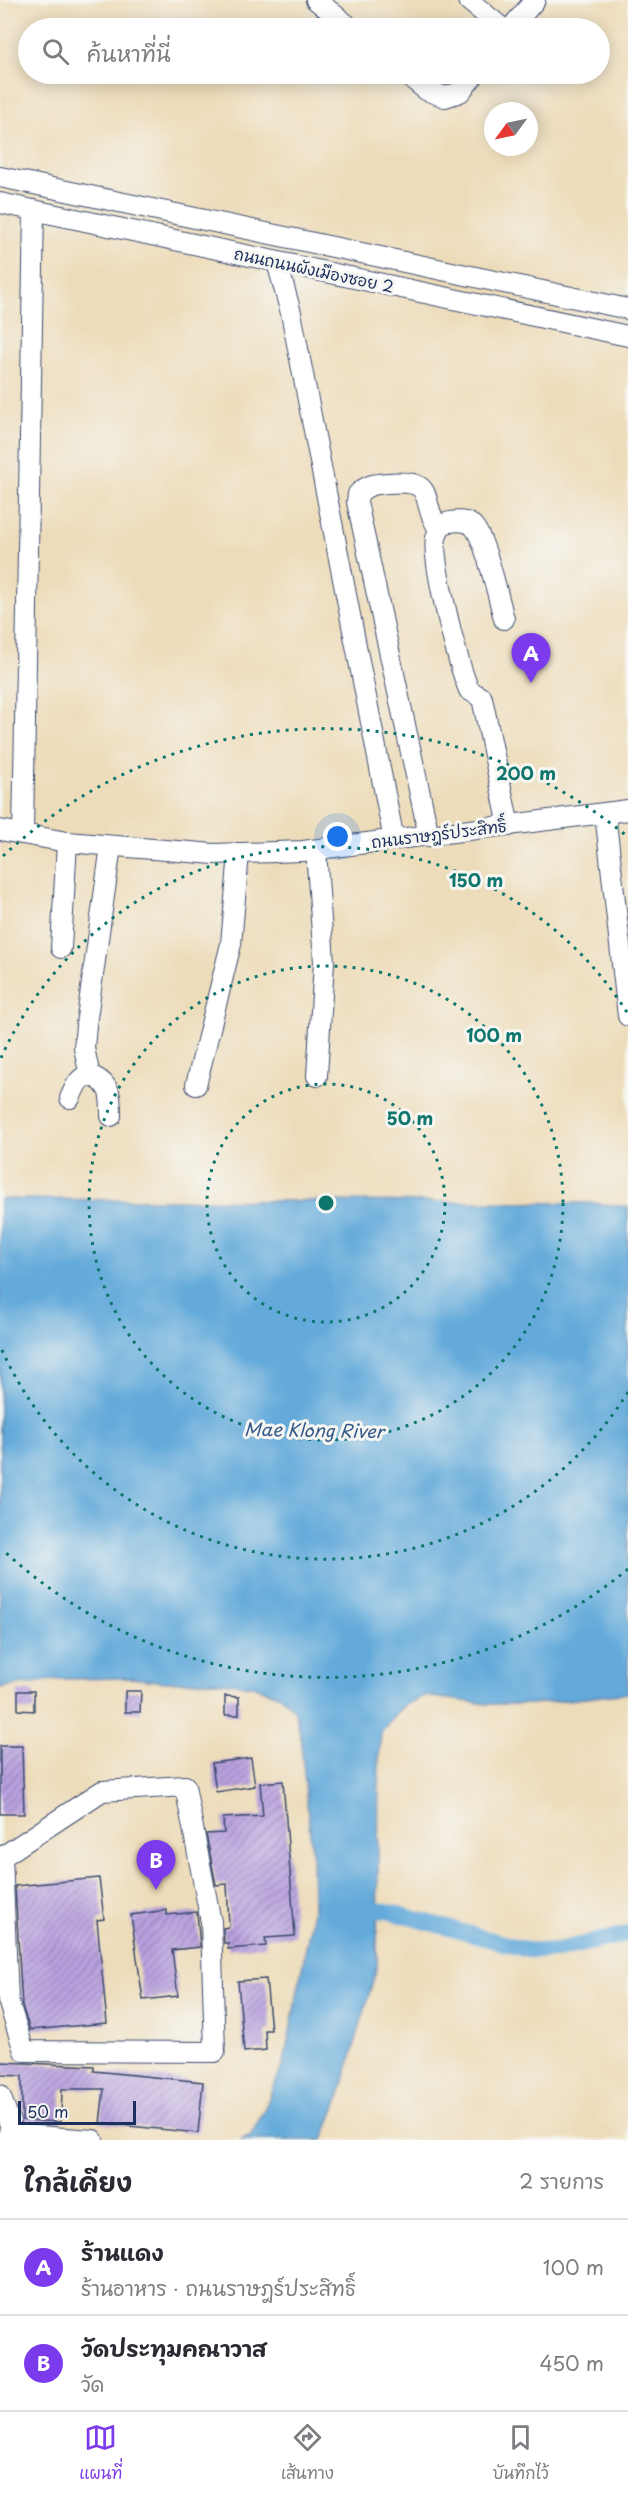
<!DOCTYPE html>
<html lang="th">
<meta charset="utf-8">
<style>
:root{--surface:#fff;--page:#f2f2f3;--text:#2b2b33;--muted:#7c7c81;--line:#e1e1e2;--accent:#7c3aed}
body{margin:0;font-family:"Playpen Sans","Playpen Sans Thai",sans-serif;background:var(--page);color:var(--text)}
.compass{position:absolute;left:484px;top:102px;width:54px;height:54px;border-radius:50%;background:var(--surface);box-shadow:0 3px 15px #0003;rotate:237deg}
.scale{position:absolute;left:18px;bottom:15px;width:118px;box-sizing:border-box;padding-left:6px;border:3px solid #1b2f5e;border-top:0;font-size:16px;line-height:21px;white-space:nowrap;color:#1b2f5e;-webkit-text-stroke:4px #f6f6f2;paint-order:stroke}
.you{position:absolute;left:338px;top:837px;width:21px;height:21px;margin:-15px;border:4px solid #fff;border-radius:50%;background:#1a73e8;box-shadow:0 0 0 9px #1a73e833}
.badge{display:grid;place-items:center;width:39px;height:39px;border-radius:50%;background:var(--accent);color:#fff;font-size:20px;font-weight:700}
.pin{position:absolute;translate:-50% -50px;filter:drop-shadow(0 2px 3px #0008)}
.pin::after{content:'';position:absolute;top:32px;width:21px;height:18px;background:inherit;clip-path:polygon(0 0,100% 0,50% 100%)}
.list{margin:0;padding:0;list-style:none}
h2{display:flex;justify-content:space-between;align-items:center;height:78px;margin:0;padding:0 24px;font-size:26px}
h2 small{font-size:20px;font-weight:400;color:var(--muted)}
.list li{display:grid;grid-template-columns:39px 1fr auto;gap:18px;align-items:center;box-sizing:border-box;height:96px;padding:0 24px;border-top:2px solid var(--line)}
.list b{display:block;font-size:22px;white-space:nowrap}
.list p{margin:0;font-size:20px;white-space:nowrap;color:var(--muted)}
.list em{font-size:20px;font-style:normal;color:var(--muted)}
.icon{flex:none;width:33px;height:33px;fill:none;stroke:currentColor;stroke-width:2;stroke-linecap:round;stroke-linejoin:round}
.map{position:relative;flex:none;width:628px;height:2140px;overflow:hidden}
.search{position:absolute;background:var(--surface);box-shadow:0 3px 15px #0003;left:18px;right:18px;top:18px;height:66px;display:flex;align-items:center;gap:15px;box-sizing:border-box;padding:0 21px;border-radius:33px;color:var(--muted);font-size:22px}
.sheet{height:270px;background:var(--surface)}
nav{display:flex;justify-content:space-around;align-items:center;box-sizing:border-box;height:84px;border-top:2px solid var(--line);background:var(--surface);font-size:16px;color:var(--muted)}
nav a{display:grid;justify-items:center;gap:3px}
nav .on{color:var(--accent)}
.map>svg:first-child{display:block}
.water{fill:#64aada;stroke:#406c9c;stroke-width:1.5}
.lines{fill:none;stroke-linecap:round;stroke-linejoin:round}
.canal{stroke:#64aada;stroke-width:16}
.building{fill:url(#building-hatch)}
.minor-casing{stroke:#3a496c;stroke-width:22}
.minor{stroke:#fff;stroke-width:20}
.ring{fill:none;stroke:#0f766e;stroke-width:3;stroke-dasharray:3 6}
.labels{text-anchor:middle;stroke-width:6;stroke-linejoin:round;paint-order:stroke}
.street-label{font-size:16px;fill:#1b2f5e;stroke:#f6f6f2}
.water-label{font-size:18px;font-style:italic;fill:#355a89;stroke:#f6f6f2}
.centre{fill:#0f766e;stroke:#f6f6f2;stroke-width:3}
.ring-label{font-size:18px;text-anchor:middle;font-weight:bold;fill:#0f766e;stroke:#f6f6f2;stroke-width:6;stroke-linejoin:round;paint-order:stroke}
</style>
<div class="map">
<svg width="628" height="2140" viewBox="0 0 628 2140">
<defs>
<pattern id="building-hatch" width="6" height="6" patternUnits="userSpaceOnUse" patternTransform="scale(1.5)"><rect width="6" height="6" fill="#b9a1df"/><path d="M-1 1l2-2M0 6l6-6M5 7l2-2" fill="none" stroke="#9684b8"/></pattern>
</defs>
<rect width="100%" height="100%" fill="#f6f6f2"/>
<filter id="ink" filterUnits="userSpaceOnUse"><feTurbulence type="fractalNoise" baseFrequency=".0167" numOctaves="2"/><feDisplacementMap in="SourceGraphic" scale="12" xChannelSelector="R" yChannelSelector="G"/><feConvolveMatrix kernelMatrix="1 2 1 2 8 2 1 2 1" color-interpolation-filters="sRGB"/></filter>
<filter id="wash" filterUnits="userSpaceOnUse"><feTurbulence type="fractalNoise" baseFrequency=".008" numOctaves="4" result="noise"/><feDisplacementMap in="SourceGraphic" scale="24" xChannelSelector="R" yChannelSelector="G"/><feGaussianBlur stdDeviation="1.35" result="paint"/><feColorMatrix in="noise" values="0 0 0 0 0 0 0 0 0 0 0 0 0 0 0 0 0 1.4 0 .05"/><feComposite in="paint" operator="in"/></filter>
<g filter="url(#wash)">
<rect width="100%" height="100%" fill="#eddcb9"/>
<polygon class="water" points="0,1199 594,1203 628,1207 628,1693 533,1704 487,1704 424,1696 404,1705 390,1721 381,1733 379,1754 377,1967 339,2098 323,2140 240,2140 251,2135 264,2110 284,2063 313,1911 312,1853 300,1733 295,1711 282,1697 273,1693 252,1686 214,1681 166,1682 131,1678 59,1679 0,1688"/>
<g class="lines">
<polyline class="canal" points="354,1909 387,1911 528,1950 553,1951 628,1934"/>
</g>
<g id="blocks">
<g class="building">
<polygon points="18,1691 34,1691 34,1711 18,1710"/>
<polygon points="125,1691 141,1691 140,1712 125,1712"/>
<polygon points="225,1696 239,1697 239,1715 225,1715"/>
<polygon points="0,1746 22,1746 24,1814 0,1814"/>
<polygon points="251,1758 255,1786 216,1792 212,1763"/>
<polygon points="283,1781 295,1936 265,1938 266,1946 228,1949 228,1943 224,1943 223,1928 229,1927 227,1884 216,1885 206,1834 224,1833 223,1818 263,1816 260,1783"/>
<polygon points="99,1878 104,1919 97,1920 107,2023 30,2030 22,2006 15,1886"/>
<polygon points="167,1910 167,1915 197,1912 200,1947 172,1950 178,1996 143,2000 131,1915"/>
<polygon points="266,1979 271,2030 265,2030 266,2050 244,2052 238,1981"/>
<polygon points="1,2062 94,2066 94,2071 203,2082 198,2133 100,2123 104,2089 62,2089 61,2122 22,2120 22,2076 1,2075"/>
</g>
</g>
</g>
<g filter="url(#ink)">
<use href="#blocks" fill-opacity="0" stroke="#3a496c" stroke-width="1.5"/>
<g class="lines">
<g class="minor-casing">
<g id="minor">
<polyline points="316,0 351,28"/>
<polyline points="468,0 502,28"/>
<polyline points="511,28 535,0"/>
<polyline points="406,74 426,90 445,97 460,92 475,74"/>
<polyline points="0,177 628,309"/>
<polyline points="0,203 628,336"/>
<polyline points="277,262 291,313 394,840"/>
<path d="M 504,619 C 499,600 485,536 472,525 C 463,519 450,521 441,525 C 439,529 437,534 436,538 C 431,561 459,667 469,690 L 482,698 L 509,826"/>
<polyline points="605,813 628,1016"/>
<polyline points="0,830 67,842 214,854 303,851 628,810"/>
<polyline points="23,834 34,210"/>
<path d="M 429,836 L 357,502 L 358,494 C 367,484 376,484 388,483 C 440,479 418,501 439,529"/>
<polyline points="316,850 324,962 317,1076"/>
<polyline points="61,948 67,842"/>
<polyline points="90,1076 84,1048 86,1025 111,846"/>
<polyline points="196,1085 231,944 239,853"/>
<path d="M 70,1098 C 73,1092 75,1086 79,1081 C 89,1069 104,1081 109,1092 C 111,1099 111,1109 111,1116"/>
<polygon points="185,1786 211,1922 215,2052 24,2051 8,2000 2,1857 102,1791"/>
<polyline points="0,2095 10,2122 9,2140"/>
<polyline points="9,2134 93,2140"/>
</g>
</g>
<use href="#minor" class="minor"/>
</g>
</g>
<g class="ring">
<circle cx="326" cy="1203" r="119"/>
<circle cx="326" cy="1203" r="237"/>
<path d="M628 1392A356 356 0 0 1 1 1348M1 1058A356 356 0 0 1 628 1014"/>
<path d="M628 1569A474 474 0 0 1 3 1550M3 856A474 474 0 0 1 628 837"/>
</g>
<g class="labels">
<g class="street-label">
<text transform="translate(314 270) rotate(12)" y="6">ถนนถนนผังเมืองซอย 2</text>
<text transform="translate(439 834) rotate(-7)" y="6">ถนนราษฎร์ประสิทธิ์</text>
</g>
<g class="water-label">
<text transform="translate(314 1431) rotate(1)" y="6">Mae Klong River</text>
</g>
</g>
<circle cx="326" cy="1203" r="9" class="centre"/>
<g class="ring-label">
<text x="526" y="780">200 m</text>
<text x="476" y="887">150 m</text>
<text x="494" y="1042">100 m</text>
<text x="410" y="1125">50 m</text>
</g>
</svg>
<svg class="compass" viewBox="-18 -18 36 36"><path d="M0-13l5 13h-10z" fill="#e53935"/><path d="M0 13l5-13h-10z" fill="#7c7c81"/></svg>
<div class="scale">50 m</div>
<div class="you"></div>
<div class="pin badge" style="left:531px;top:683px">A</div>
<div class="pin badge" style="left:156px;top:1890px">B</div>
<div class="search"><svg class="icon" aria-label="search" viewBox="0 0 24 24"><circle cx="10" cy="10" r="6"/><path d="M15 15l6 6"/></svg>ค้นหาที่นี่</div>
</div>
<section class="sheet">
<h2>ใกล้เคียง<small>2 รายการ</small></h2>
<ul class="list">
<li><span class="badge">A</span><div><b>ร้านแดง</b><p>ร้านอาหาร · ถนนราษฎร์ประสิทธิ์</p></div><em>100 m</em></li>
<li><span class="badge">B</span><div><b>วัดประทุมคณาวาส</b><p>วัด</p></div><em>450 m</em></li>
</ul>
</section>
<nav>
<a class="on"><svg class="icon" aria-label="map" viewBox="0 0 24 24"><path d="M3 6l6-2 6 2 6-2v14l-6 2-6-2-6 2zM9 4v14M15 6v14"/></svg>แผนที่</a>
<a><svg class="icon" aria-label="directions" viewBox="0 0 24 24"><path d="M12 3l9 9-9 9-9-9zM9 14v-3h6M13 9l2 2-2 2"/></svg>เส้นทาง</a>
<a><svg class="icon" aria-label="saved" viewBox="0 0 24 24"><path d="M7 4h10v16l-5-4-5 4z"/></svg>บันทึกไว้</a>
</nav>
